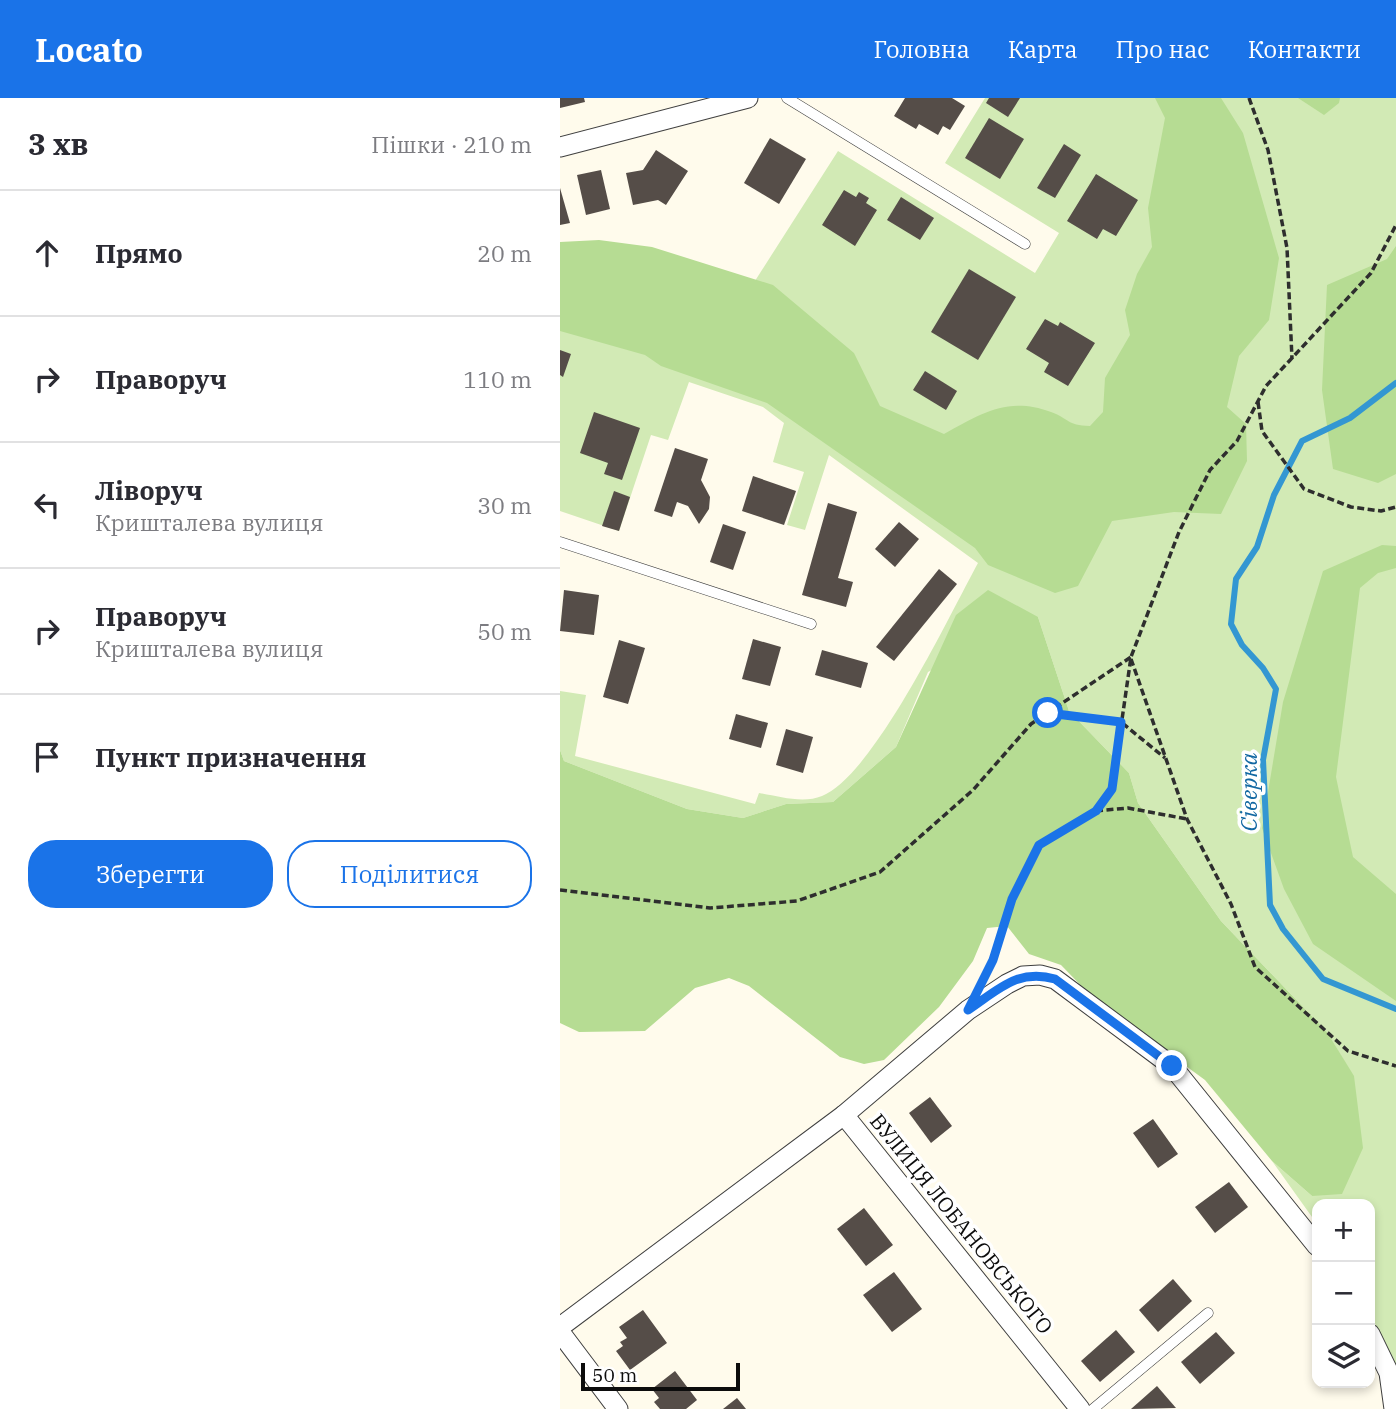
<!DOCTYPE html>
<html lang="uk">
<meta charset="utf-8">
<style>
:root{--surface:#fff;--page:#f7f7f7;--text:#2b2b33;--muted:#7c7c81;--line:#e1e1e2;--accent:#1a73e8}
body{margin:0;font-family:"IBM Plex Serif",serif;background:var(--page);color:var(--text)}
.controls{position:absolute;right:21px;bottom:21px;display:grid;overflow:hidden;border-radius:14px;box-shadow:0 4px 10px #0003}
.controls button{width:63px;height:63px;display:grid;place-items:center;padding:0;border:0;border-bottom:2px solid var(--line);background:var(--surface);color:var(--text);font:35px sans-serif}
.scale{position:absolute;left:21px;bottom:18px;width:159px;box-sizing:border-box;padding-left:7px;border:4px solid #0c0c0c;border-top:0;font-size:19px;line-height:24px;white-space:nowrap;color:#0c0c0c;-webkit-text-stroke:5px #fff;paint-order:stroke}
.stop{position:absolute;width:21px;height:21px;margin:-16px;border:5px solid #1a73e8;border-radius:50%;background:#fff}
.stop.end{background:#1a73e8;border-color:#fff;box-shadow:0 2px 7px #0008}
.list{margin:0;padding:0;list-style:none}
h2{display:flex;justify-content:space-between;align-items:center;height:91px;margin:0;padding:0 28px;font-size:30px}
h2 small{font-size:23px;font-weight:400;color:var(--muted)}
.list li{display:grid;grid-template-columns:46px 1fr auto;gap:21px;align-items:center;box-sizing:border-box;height:126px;padding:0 28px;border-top:2px solid var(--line)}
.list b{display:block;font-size:26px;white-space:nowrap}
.list p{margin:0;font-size:23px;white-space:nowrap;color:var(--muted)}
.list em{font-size:23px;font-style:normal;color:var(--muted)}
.actions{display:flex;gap:14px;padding:21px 28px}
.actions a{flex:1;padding:16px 0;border:2px solid var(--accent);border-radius:28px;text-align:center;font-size:24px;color:var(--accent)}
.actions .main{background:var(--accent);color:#fff}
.icon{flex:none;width:38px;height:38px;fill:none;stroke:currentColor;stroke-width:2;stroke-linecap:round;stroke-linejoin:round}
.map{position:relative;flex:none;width:836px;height:1311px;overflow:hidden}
header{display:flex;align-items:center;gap:42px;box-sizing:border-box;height:98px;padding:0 35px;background:var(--accent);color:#fff}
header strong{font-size:33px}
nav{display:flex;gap:38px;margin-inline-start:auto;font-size:24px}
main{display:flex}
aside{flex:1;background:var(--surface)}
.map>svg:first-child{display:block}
.green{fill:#d2eab5}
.forest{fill:#b6dc93}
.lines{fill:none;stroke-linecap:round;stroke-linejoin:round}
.stream{stroke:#3397d2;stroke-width:6}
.building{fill:#554d48}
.service-casing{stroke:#3f3f3f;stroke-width:11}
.minor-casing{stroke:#3f3f3f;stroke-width:21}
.path{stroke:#2e2e2e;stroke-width:3.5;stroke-dasharray:7 3.5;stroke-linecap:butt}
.service{stroke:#fff;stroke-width:10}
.minor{stroke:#fff;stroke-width:19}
.route{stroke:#1a73e8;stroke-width:9}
.labels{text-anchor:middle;stroke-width:7;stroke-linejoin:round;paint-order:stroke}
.street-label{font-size:21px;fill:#0c0c0c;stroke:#fff}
.water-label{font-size:23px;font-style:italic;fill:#1268a2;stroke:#fff}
</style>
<header>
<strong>Locato</strong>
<nav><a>Головна</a><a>Карта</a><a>Про нас</a><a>Контакти</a></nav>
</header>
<main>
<aside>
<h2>3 хв<small>Пішки · 210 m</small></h2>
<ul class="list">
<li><svg class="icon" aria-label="ahead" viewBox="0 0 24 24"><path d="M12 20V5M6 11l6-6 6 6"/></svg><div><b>Прямо</b></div><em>20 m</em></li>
<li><svg class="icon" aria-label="right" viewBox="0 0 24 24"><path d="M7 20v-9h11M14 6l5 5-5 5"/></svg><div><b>Праворуч</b></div><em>110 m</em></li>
<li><svg class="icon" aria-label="left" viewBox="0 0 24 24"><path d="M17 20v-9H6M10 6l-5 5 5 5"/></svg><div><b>Ліворуч</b><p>Кришталева вулиця</p></div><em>30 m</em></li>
<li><svg class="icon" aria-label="right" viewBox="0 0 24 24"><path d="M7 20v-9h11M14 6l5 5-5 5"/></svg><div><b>Праворуч</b><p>Кришталева вулиця</p></div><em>50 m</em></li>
<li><svg class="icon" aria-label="arrive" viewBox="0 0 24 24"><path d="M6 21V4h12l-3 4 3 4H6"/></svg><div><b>Пункт призначення</b></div></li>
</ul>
<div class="actions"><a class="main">Зберегти</a><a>Поділитися</a></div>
</aside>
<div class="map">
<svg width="836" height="1311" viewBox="0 0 836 1311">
<rect width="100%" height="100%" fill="#fffbec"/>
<path class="green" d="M 425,0 L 836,0 L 836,1271 L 810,1215 L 810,1106 L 757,1106 L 757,1126 L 712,1063 L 752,1098 L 793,978 L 767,934 L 661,823 L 578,705 L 569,675 L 509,613 L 478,519 L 368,574 L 336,649 L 273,704 L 226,706 L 183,720 L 127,711 L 4,663 L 0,652 L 0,593 L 26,597 L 15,658 L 195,706 L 199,695 C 218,698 243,706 262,698 C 314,677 389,518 418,465 L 269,357 L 245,432 L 227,427 L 244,374 L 213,364 L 224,325 L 203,309 L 129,284 L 108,342 L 91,337 L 59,433 L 0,413 L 0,157 L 186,197 L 278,53 L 475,175 L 499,135 L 385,65 Z"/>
<g class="forest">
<path d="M 595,0 L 661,0 L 683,35 L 719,160 L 709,222 L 679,258 L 667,309 L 686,326 L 687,363 L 661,416 L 614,414 L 552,423 L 518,488 L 495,495 L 428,467 L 415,450 L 207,305 L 101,268 L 85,257 L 0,233 L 0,144 L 39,142 L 92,149 L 213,187 L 294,255 L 320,308 L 384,336 C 421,316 447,298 491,314 C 510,321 506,327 530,328 L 543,314 L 545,280 L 570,237 L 565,212 L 577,176 L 592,149 L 588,110 L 605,20 Z"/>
<polygon points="738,0 780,0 779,5 764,17"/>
<polygon points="836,148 836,376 818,385 773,371 762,292 767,187 827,161"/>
<polygon points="822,447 836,448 836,470 818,475 800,490 776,679 793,759 836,796 836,903 753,846 724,791 702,730 723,604 763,473"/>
<polygon points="428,492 478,519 509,613 569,675 578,705 661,823 767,934 794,978 803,1050 782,1096 752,1098 712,1063 645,982 533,900 501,867 469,856 447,828 427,830 413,863 379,909 324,962 304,966 280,959 189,888 169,880 135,890 85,933 19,934 0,925 0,652 4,663 127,711 183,720 226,706 273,704 336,649 396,517"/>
</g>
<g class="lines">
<polyline class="stream" points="836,285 790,320 742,343 714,397 697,449 676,481 671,526 682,547 703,570 716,591 703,662 710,807 723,831 763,881 836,911"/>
</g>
<g class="building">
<polygon points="0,0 24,0 25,4 0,10"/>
<polygon points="345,0 392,0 405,8 390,32 383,28 378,37 359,26 356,31 334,18"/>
<polygon points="429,0 460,0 448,19 426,5"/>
<polygon points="429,20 464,41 440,81 405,60"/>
<polygon points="210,40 246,61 219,106 184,85"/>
<polygon points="504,46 521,57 495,100 477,90"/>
<polygon points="96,52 128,73 106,107 98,102 73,107 66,75 83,72"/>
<polygon points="41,72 50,111 26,117 17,77"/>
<polygon points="536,76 578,102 556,138 543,131 537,141 507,123"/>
<polygon points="0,90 10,125 0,127"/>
<polygon points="284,92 296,99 299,94 309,100 306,105 317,112 295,148 262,127"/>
<polygon points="341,99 374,120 360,142 327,122"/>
<polygon points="409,171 456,199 418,262 371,234"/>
<polygon points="485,221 498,228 500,224 535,245 508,288 484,274 489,265 466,251"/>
<polygon points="0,252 11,256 3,279 0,277"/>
<polygon points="365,273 397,293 386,312 353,292"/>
<polygon points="34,314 80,330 62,382 44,376 48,365 20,355"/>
<polygon points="115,350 148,361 141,382 150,399 149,411 139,426 128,408 117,404 112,419 94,413"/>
<polygon points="193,378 236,393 224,427 182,413"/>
<polygon points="54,393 70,399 59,433 42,428"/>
<polygon points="268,405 297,414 278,480 293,484 286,509 242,497"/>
<polygon points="339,424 359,441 335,469 315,451"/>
<polygon points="163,426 186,434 173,472 150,464"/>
<polygon points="379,471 397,486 334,563 316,549"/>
<polygon points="4,492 39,497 34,537 0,533"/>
<polygon points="193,541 221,549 210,588 182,581"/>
<polygon points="59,542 85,550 68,606 43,599"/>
<polygon points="262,552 308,565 301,590 255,577"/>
<polygon points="176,616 208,625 201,650 169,641"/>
<polygon points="226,631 253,639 243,675 216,667"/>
<polygon points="370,999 392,1028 371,1045 349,1015"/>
<polygon points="593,1021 618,1056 598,1070 573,1035"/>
<polygon points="669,1084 688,1109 655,1135 635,1109"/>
<polygon points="304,1110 333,1147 306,1168 277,1131"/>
<polygon points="334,1174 362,1211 332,1234 303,1197"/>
<polygon points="613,1181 632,1203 598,1234 579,1212"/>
<polygon points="83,1212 107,1245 70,1272 56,1253 63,1248 60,1244 67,1240 59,1229"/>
<polygon points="556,1232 575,1254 540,1284 521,1263"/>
<polygon points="656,1234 675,1255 640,1286 621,1264"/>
<polygon points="115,1273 137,1302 126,1311 100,1311 94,1304 99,1300 92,1291"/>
<polygon points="597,1288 616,1310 571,1311"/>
<polygon points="177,1300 186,1311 163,1311"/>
</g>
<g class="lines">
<g class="service-casing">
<g id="service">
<polyline points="227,0 465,146"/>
<polyline points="0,444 251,526"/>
<polyline points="533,1311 648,1215"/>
</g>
</g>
<g class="minor-casing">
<g id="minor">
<polyline points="0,49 188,0"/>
<polyline points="284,1017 408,912 447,886 463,878 480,877 495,881 612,968 757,1148"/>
<polyline points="0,1229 284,1017 520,1311"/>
<polyline points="0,1234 58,1311"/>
<polyline points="810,1236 829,1275 834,1311"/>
</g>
</g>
<g class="path">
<polyline points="689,0 708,52 727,150 732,261"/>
<polyline points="698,304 702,333 744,391 791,409 821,413 836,409"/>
<polyline points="571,561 627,721 671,806 695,869 788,953 836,968"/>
<polyline points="490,615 561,624 605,660"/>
<polyline points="536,713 568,710 627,721"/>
<polyline points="0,792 150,810 237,803 320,774 413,692 471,626 571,559"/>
<polyline points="426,876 452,801 479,747 536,713 552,691 571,559 619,434 650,372 677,343 706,288 811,175 836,127"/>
</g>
<use href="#service" class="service"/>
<use href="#minor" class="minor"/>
</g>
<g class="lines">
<path class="route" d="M 488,615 L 561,624 L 552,691 L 536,713 L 479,747 L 452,801 L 433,862 L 408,912 C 438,892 458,870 495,881 L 612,968"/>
</g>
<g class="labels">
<g class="street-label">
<text transform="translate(401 1126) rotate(51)" y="7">ВУЛИЦЯ ЛОБАНОВСЬКОГО</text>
</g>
<g class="water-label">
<text transform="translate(689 694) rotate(-90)" y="8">Сіверка</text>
</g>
</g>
</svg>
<div class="controls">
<button>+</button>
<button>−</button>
<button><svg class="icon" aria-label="layers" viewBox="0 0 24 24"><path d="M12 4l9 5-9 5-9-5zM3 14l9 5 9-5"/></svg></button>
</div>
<div class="scale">50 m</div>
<div class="stop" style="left:488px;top:615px"></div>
<div class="stop end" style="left:612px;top:968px"></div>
</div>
</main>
